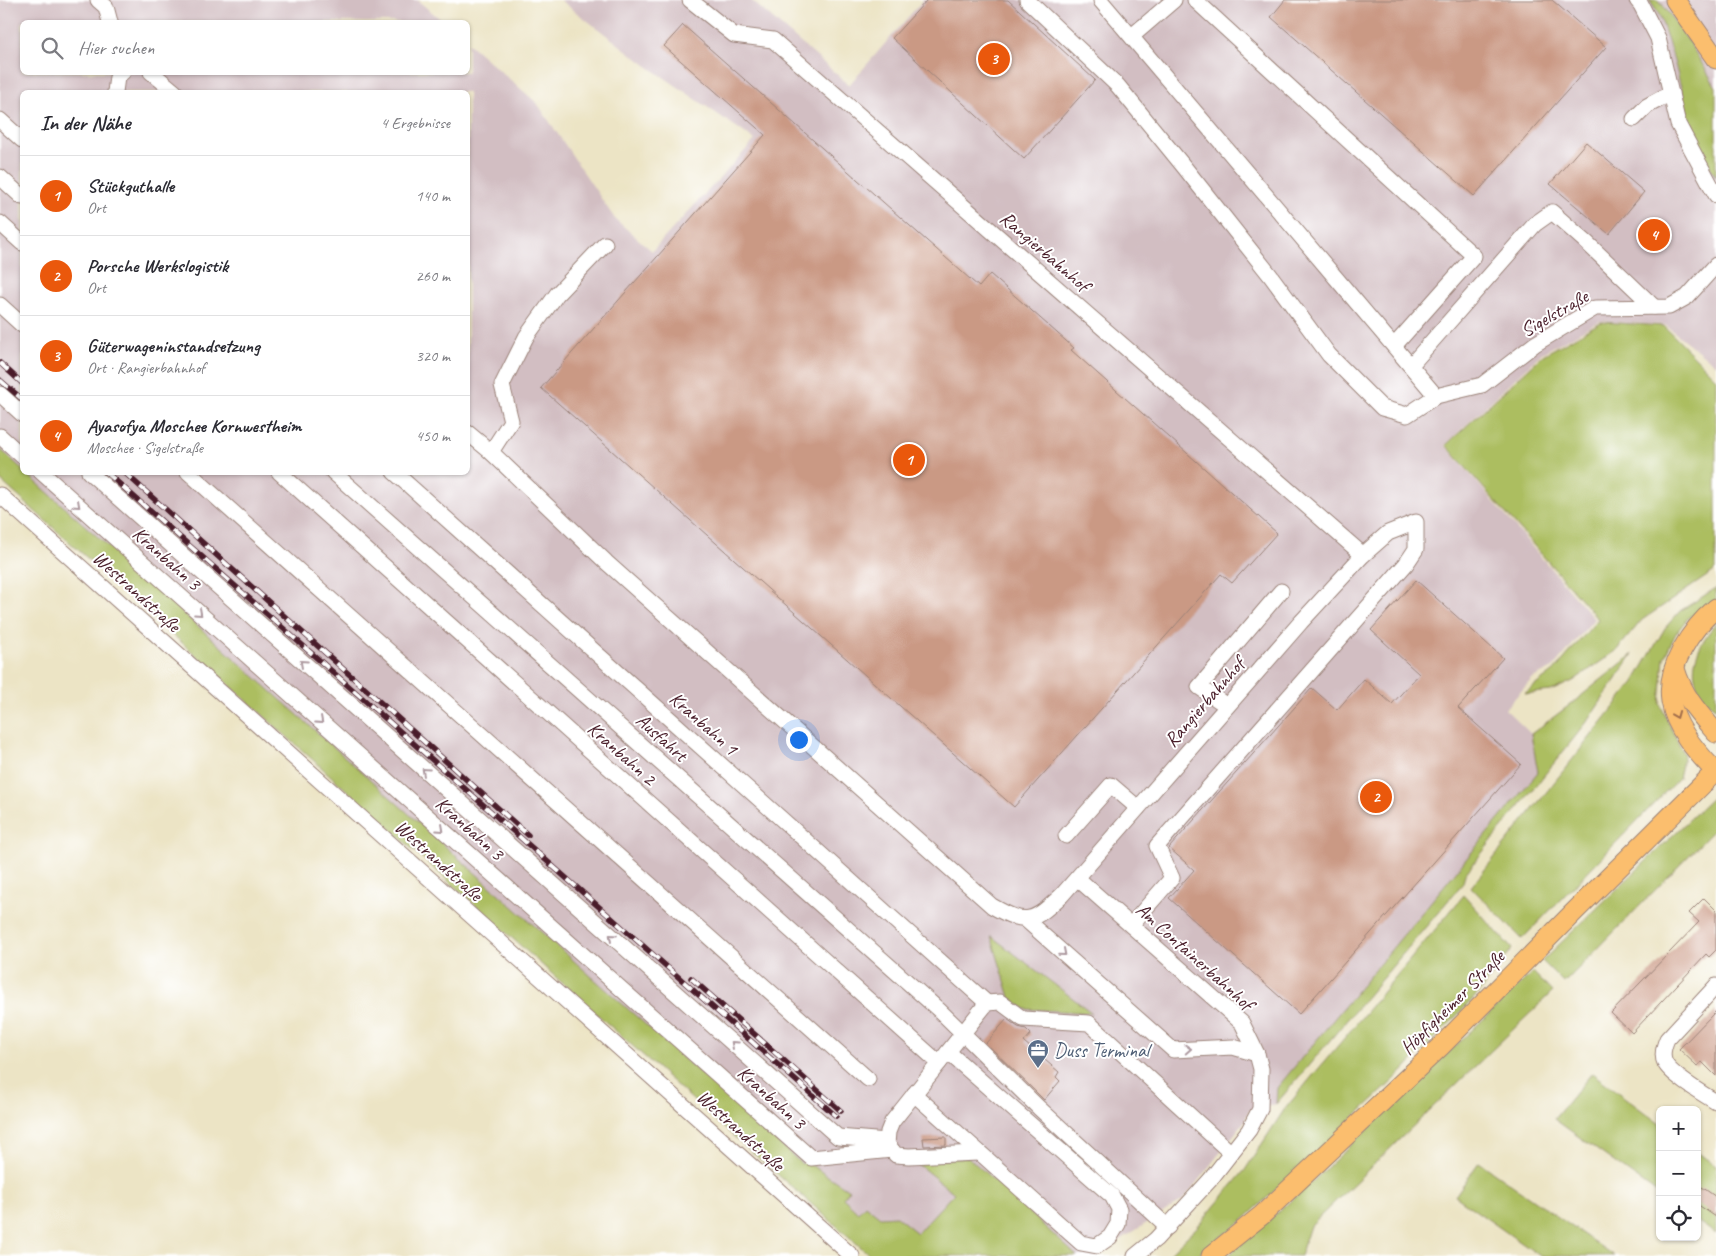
<!DOCTYPE html>
<html lang="de">
<meta charset="utf-8">
<style>
:root{--surface:#fff;--page:#f7f7f7;--text:#2b2b33;--muted:#7c7c81;--line:#e1e1e2;--accent:#ea580c}
body{margin:0;font-family:Caveat,sans-serif;background:var(--page);color:var(--text)}
.controls{position:absolute;right:15px;bottom:15px;display:grid;overflow:hidden;border-radius:8px;box-shadow:0 1px 4px #0004}
.controls button{width:45px;height:45px;display:grid;place-items:center;padding:0;border:0;border-bottom:1px solid var(--line);background:var(--surface);color:var(--text);font:25px sans-serif}
.you{position:absolute;left:798px;top:739px;width:18px;height:18px;margin:-12px;border:4px solid #fff;border-radius:50%;background:#1a73e8;box-shadow:0 0 0 8px #1a73e833}
.badge{display:grid;place-items:center;width:32px;height:32px;border-radius:50%;background:var(--accent);color:#fff;font-size:16px;font-weight:700}
.pin{position:absolute;translate:-50% -50%;border:2px solid #fff;box-shadow:0 1px 5px #0006}
.list{margin:0;padding:0;list-style:none}
h2{display:flex;justify-content:space-between;align-items:center;height:65px;margin:0;padding:0 20px;font-size:21px}
h2 small{font-size:16px;font-weight:400;color:var(--muted)}
.list li{display:grid;grid-template-columns:32px 1fr auto;gap:15px;align-items:center;box-sizing:border-box;height:80px;padding:0 20px;border-top:1px solid var(--line)}
.list b{display:block;font-size:19px;white-space:nowrap}
.list p{margin:0;font-size:16px;white-space:nowrap;color:var(--muted)}
.list em{font-size:16px;font-style:normal;color:var(--muted)}
.icon{flex:none;width:28px;height:28px;fill:none;stroke:currentColor;stroke-width:2;stroke-linecap:round;stroke-linejoin:round}
.map{position:relative;flex:none;width:1716px;height:1256px;overflow:hidden}
.search{position:absolute;background:var(--surface);box-shadow:0 1px 4px #0004;left:20px;top:20px;width:450px;height:55px;display:flex;align-items:center;gap:12px;box-sizing:border-box;padding:0 18px;border-radius:8px;color:var(--muted);font-size:19px}
.panel{position:absolute;background:var(--surface);box-shadow:0 1px 4px #0004;left:20px;top:90px;width:450px;height:385px;border-radius:8px}
.map>svg:first-child{display:block}
.industrial{fill:#d2bec2}
.green{fill:#acbe61;stroke:#7b6e46}
.building{fill:#ca9984}
.lines{fill:none;stroke-linecap:round;stroke-linejoin:round}
.minor-casing{stroke:#9b8278;stroke-width:17}
.major-casing{stroke:#9b8278;stroke-width:21}
.minor{stroke:#fff;stroke-width:15}
.major{stroke:#fbbe6e;stroke-width:19}
.rail-casing{stroke:#4a1f2b;stroke-width:5.5}
.rail{stroke:#fff;stroke-width:4;stroke-dasharray:11;stroke-linecap:butt}
.oneway{stroke:#ae9aa0}
.oneway2{stroke:#a26e4c}
.labels{text-anchor:middle;stroke-width:4;stroke-linejoin:round;paint-order:stroke}
.street-label{font-size:20px;fill:#4a1f2b;stroke:#fff}
.service-label{font-size:20px;fill:#4e5e75;stroke:#fff;text-anchor:start}
</style>
<div class="map">
<svg width="1716" height="1256" viewBox="0 0 1716 1256">
<rect width="100%" height="100%" fill="#fff"/>
<filter id="ink" filterUnits="userSpaceOnUse"><feTurbulence type="fractalNoise" baseFrequency=".02" numOctaves="2"/><feDisplacementMap in="SourceGraphic" scale="10" xChannelSelector="R" yChannelSelector="G"/><feConvolveMatrix kernelMatrix="1 2 1 2 8 2 1 2 1" color-interpolation-filters="sRGB"/></filter>
<filter id="wash" filterUnits="userSpaceOnUse"><feTurbulence type="fractalNoise" baseFrequency=".0096" numOctaves="4" result="noise"/><feDisplacementMap in="SourceGraphic" scale="20" xChannelSelector="R" yChannelSelector="G"/><feGaussianBlur stdDeviation="1.12" result="paint"/><feColorMatrix in="noise" values="0 0 0 0 0 0 0 0 0 0 0 0 0 0 0 0 0 1.4 0 .05"/><feComposite in="paint" operator="in"/></filter>
<g filter="url(#wash)">
<rect width="100%" height="100%" fill="#ece4c5"/>
<polygon class="industrial" points="0,0 417,0 444,22 22,22 22,72 468,72 468,43 537,103 615,219 652,251 755,140 646,65 560,0 751,0 849,85 923,0 1716,0 1716,365 1665,325 1600,321 1542,353 1445,445 1594,619 1553,668 1533,678 1505,709 1531,734 1538,772 1277,1088 1276,1104 1249,1111 1244,1122 1183,1200 1095,1256 1077,1256 981,1168 917,1164 954,1193 917,1234 896,1216 880,1217 859,1212 842,1198 849,1190 805,1161 802,1164 26,473 468,472 468,92 22,92 22,469 0,449"/>
<g class="green">
<polygon points="1649,0 1659,0 1689,42 1716,87 1716,177 1704,156 1688,114 1675,64 1660,16"/>
<polygon points="1601,322 1664,326 1716,378 1716,570 1642,620 1616,651 1573,681 1551,691 1524,694 1554,671 1598,619 1446,445 1543,355"/>
<polygon points="0,449 22,469 22,472 26,473 802,1164 805,1161 849,1190 843,1198 858,1212 865,1205 880,1217 896,1216 917,1233 954,1193 916,1163 968,1157 1077,1256 871,1256 731,1134 0,480"/>
<polygon points="1716,588 1716,600 1687,619 1676,633 1664,658 1660,704 1684,755 1679,778 1522,939 1471,887 1634,682 1665,628 1680,611"/>
<path d="M 1716,623 L 1716,708 C 1708,705 1701,696 1698,688 C 1688,662 1700,644 1716,623 Z"/>
<polygon points="1633,654 1587,722 1465,874 1463,883 1276,1104 1277,1088 1538,772 1531,734 1571,704"/>
<polygon points="1716,794 1716,828 1564,983 1542,961"/>
<polygon points="1464,895 1512,949 1478,994 1393,1081 1243,1220 1196,1256 1167,1256 1197,1227 1245,1170 1284,1110"/>
<polygon points="991,936 1092,1013 1025,1009 1010,997"/>
<polygon points="1533,972 1552,992 1310,1226 1300,1256 1228,1256 1310,1184"/>
<polygon points="1592,1073 1660,1124 1660,1195 1554,1119"/>
<polygon points="1697,1152 1716,1166 1716,1234 1697,1221"/>
<polygon points="1479,1162 1614,1256 1540,1256 1455,1196"/>
</g>
<g id="blocks">
<g class="building">
<polygon points="927,0 1008,0 1095,80 1024,159 892,38"/>
<polygon points="1285,0 1552,0 1606,47 1474,196 1271,17"/>
<polygon points="683,25 979,287 990,274 1074,348 1071,350 1277,533 1232,583 1221,574 1014,807 541,388 765,135 664,46"/>
<polygon points="1586,142 1644,192 1609,234 1550,184"/>
<polygon points="1416,580 1503,658 1458,708 1521,764 1299,1014 1169,898 1194,870 1169,848 1312,688 1337,710 1364,679 1392,704 1419,674 1371,630"/>
<polygon points="1704,898 1716,910 1716,950 1709,957 1706,954 1632,1033 1611,1013 1699,922 1689,913"/>
<polygon points="1716,1011 1716,1076 1702,1062 1697,1066 1679,1049"/>
<polygon points="1007,1019 1018,1027 1026,1029 1031,1034 1024,1042 1059,1072 1056,1077 1060,1081 1044,1100 986,1043"/>
<polygon points="946,1137 946,1145 924,1146 923,1138"/>
<polygon points="1702,1187 1716,1197 1716,1217 1697,1204 1697,1193"/>
</g>
</g>
</g>
<g filter="url(#ink)">
<use href="#blocks" fill-opacity="0" stroke="#9b8278" stroke-width="1"/>
<g class="lines">
<g class="minor-casing">
<g id="minor">
<polyline points="98,0 106,7 110,22"/>
<polyline points="690,0 734,35 773,40 1363,555"/>
<polyline points="1027,0 1118,86 1185,168 1270,275 1329,355 1382,408 1407,415 1436,396 1482,385 1535,344 1595,308 1669,307 1687,297 1716,265"/>
<polyline points="1195,0 1474,256 1394,346"/>
<polyline points="1637,0 1641,5 1658,38 1678,124 1716,195"/>
<polyline points="1101,1 1436,396"/>
<polyline points="1132,36 1174,0"/>
<polyline points="151,72 175,92"/>
<polyline points="115,92 117,77 123,72"/>
<polyline points="1634,119 1647,106 1671,93"/>
<polyline points="0,120 22,140"/>
<polyline points="0,177 22,197"/>
<polyline points="0,223 22,243"/>
<polyline points="0,305 22,325"/>
<polyline points="1411,365 1535,224 1552,212 1586,242 1654,307"/>
<polyline points="0,394 22,414"/>
<path d="M 468,433 L 491,452 L 606,562 L 992,906 C 1027,926 1033,922 1062,895 L 1301,622 L 1363,555 L 1388,533 L 1416,522 L 1416,549 L 1406,564 L 1157,846 L 1172,878 L 1131,925"/>
<polyline points="0,436 22,456"/>
<polyline points="491,452 511,421 502,385 526,337 557,294 605,244"/>
<polyline points="41,472 811,1158 892,1150"/>
<polyline points="89,472 838,1137 887,1141"/>
<polyline points="188,472 868,1079"/>
<polyline points="279,472 939,1063"/>
<polyline points="333,472 939,1010 1039,1108 1168,1227"/>
<polyline points="394,472 987,1003"/>
<polyline points="0,495 852,1256"/>
<polyline points="1227,706 1199,687 1281,591"/>
<polyline points="1066,836 1111,785 1138,808"/>
<polyline points="1077,878 1242,1023 1257,1054 1261,1069 1260,1109 1249,1130 1210,1180 1156,1239 1135,1256"/>
<polyline points="1026,920 1173,1050 1233,1047 1257,1054"/>
<path d="M 1716,986 L 1667,1039 C 1664,1046 1661,1055 1665,1063 C 1671,1075 1703,1094 1716,1102"/>
<polyline points="914,1094 1081,1243 1097,1246 1110,1237 1118,1224 1119,1209 1112,1196 948,1052"/>
<polyline points="978,1153 909,1156 896,1155 887,1144 888,1132 892,1122 987,1003 1000,1002 1023,1019 1089,1023 1231,1153"/>
</g>
</g>
<g class="major-casing">
<g id="major">
<polyline points="1675,0 1716,59"/>
<path d="M 1675,669 C 1683,696 1698,712 1716,733"/>
<path d="M 1716,772 C 1697,753 1675,728 1671,701 C 1666,666 1691,629 1716,608"/>
<polyline points="1211,1256 1262,1215 1441,1046 1572,914 1716,771"/>
</g>
</g>
<use href="#minor" class="minor"/>
<use href="#major" class="major"/>
<g class="rail-casing">
<g id="rail">
<polyline points="0,363 22,383"/>
<polyline points="0,380 22,399"/>
<polyline points="106,472 836,1116"/>
<polyline points="124,472 528,835"/>
<polyline points="691,978 841,1111"/>
</g>
</g>
<use href="#rail" class="rail"/>
</g>
<defs><path id="oneway-chevron" d="M-2-3.5L2.5 0L-2 3.5" fill="none" stroke-width="1.6" stroke-linecap="round" stroke-linejoin="round" transform="scale(1.25)"/></defs>
<g class="oneway">
<use href="#oneway-chevron" transform="translate(77 505) rotate(42)"/>
<use href="#oneway-chevron" transform="translate(199 613) rotate(42)"/>
<use href="#oneway-chevron" transform="translate(303 663) rotate(-138)"/>
<use href="#oneway-chevron" transform="translate(320 721) rotate(42)"/>
<use href="#oneway-chevron" transform="translate(425 771) rotate(-138)"/>
<use href="#oneway-chevron" transform="translate(441 829) rotate(42)"/>
<use href="#oneway-chevron" transform="translate(612 937) rotate(-138)"/>
<use href="#oneway-chevron" transform="translate(1063 953) rotate(41)"/>
<use href="#oneway-chevron" transform="translate(734 1044) rotate(-138)"/>
<use href="#oneway-chevron" transform="translate(1188 1049) rotate(-3)"/>
</g>
<use class="oneway2" href="#oneway-chevron" transform="translate(1676 715) rotate(68)"/>
</g>
<defs>
<g id="office-pin" transform="scale(1.125)"><path d="M0 17L-7.5 6A9.5 9.5 0 1 1 7.5 6Z" fill="#5c6f8a" stroke="#fff"/><path d="M-6-3h4V-5.5h4V-3h4V5H-6ZM-1-4.5V-3h2v-1.5ZM-6 0V1H6V0Z" fill="#fff"/></g>
</defs>
<g fill-rule="evenodd">
<use href="#office-pin" x="1038" y="1050"/>
</g>
<g class="labels">
<g class="street-label">
<text transform="translate(1045 251) rotate(41)" y="7">Rangierbahnhof</text>
<text transform="translate(1554 313) rotate(-30)" y="7">Sigelstraße</text>
<text transform="translate(167 558) rotate(42)" y="7">Kranbahn 3</text>
<text transform="translate(137 591) rotate(42)" y="7">Westrandstraße</text>
<text transform="translate(1204 702) rotate(-49)" y="7">Rangierbahnhof</text>
<text transform="translate(704 723) rotate(42)" y="7">Kranbahn 1</text>
<text transform="translate(662 737) rotate(42)" y="7">Ausfahrt</text>
<text transform="translate(622 753) rotate(42)" y="7">Kranbahn 2</text>
<text transform="translate(470 828) rotate(42)" y="7">Kranbahn 3</text>
<text transform="translate(439 860) rotate(42)" y="7">Westrandstraße</text>
<text transform="translate(1195 956) rotate(42)" y="7">Am Containerbahnhof</text>
<text transform="translate(1452 1002) rotate(-45)" y="7">Höpfigheimer Straße</text>
<text transform="translate(772 1097) rotate(42)" y="7">Kranbahn 3</text>
<text transform="translate(741 1130) rotate(42)" y="7">Westrandstraße</text>
</g>
<g class="service-label">
<text x="1054" y="1057">Duss Terminal</text>
</g>
</g>
</svg>
<div class="controls">
<button>+</button>
<button>−</button>
<button><svg class="icon" aria-label="locate" viewBox="0 0 24 24"><circle cx="12" cy="12" r="6"/><path d="M12 2v4M12 18v4M2 12h4M18 12h4"/></svg></button>
</div>
<div class="you"></div>
<div class="pin badge" style="left:909px;top:460px">1</div>
<div class="pin badge" style="left:1376px;top:797px">2</div>
<div class="pin badge" style="left:994px;top:59px">3</div>
<div class="pin badge" style="left:1654px;top:235px">4</div>
<div class="search"><svg class="icon" aria-label="search" viewBox="0 0 24 24"><circle cx="10" cy="10" r="6"/><path d="M15 15l6 6"/></svg>Hier suchen</div>
<section class="panel">
<h2>In der Nähe<small>4 Ergebnisse</small></h2>
<ul class="list">
<li><span class="badge">1</span><div><b>Stückguthalle</b><p>Ort</p></div><em>140 m</em></li>
<li><span class="badge">2</span><div><b>Porsche Werkslogistik</b><p>Ort</p></div><em>260 m</em></li>
<li><span class="badge">3</span><div><b>Güterwageninstandsetzung</b><p>Ort · Rangierbahnhof</p></div><em>320 m</em></li>
<li><span class="badge">4</span><div><b>Ayasofya Moschee Kornwestheim</b><p>Moschee · Sigelstraße</p></div><em>450 m</em></li>
</ul>
</section>
</div>
